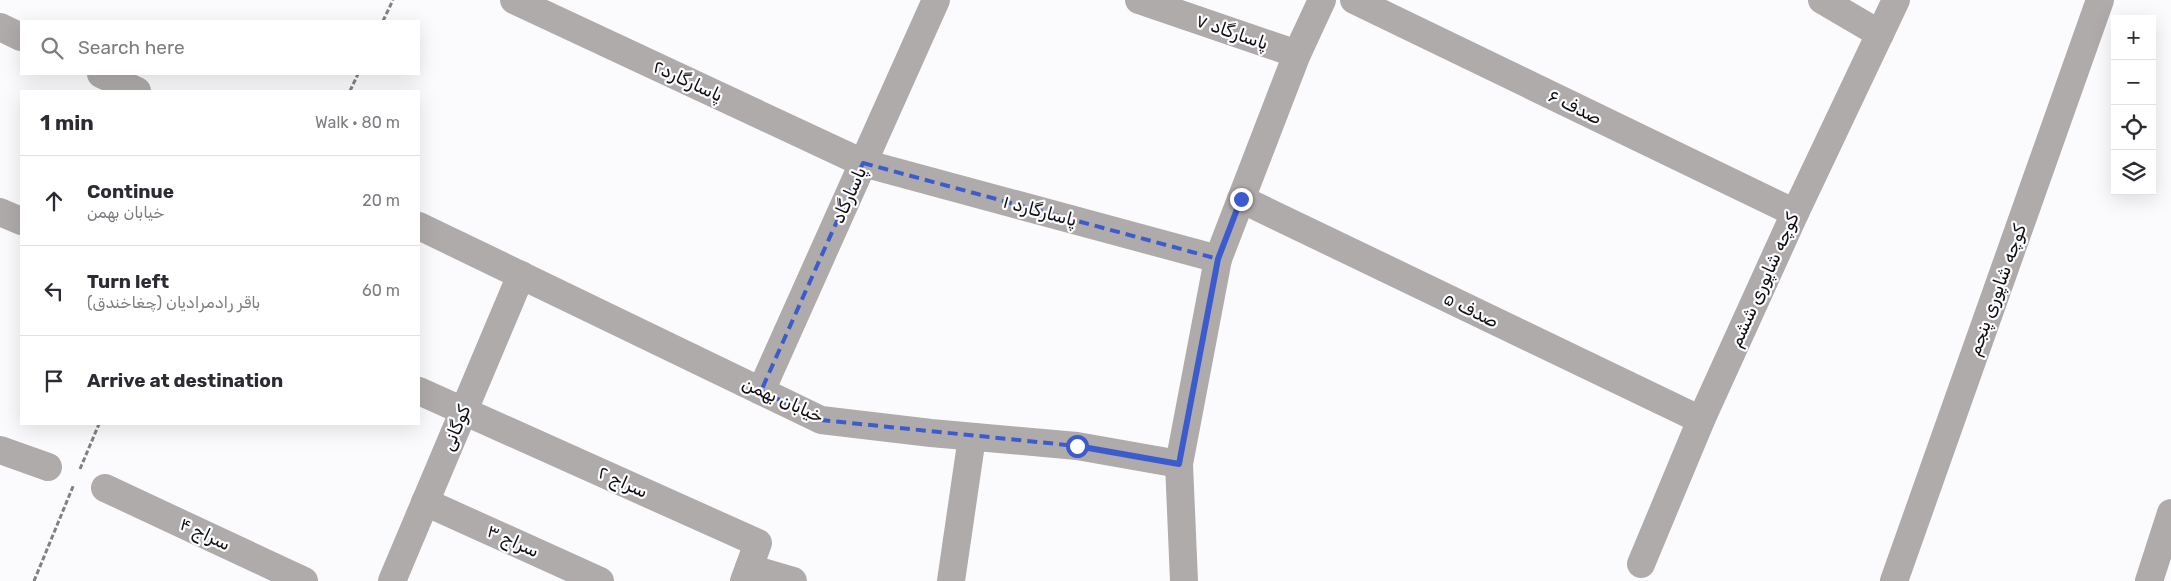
<!DOCTYPE html>
<meta charset="utf-8">
<style>
:root{--surface:#fff;--page:#f2f2f3;--text:#2b2b33;--muted:#7c7c81;--line:#e1e1e2}
body{margin:0;font-family:Rubik,Cairo,sans-serif;background:var(--page);color:var(--text)}
.controls{position:absolute;right:15px;top:15px;display:grid;overflow:hidden;border-radius:0px;box-shadow:0 5px 20px #0002}
.controls button{width:45px;height:45px;display:grid;place-items:center;padding:0;border:0;border-bottom:1px solid var(--line);background:var(--surface);color:var(--text);font:25px sans-serif}
.stop{position:absolute;width:15px;height:15px;margin:-11px;border:4px solid #3c5bcd;border-radius:50%;background:#fff}
.stop.end{background:#3c5bcd;border-color:#fff;box-shadow:0 1px 5px #0008}
.list{margin:0;padding:0;list-style:none}
h2{display:flex;justify-content:space-between;align-items:center;height:65px;margin:0;padding:0 20px;font-size:21px}
h2 small{font-size:16px;font-weight:400;color:var(--muted)}
.list li{display:grid;grid-template-columns:32px 1fr auto;gap:15px;align-items:center;box-sizing:border-box;height:90px;padding:0 20px;border-top:1px solid var(--line)}
.list b{display:block;font-size:19px;white-space:nowrap}
.list p{margin:0;font-size:16px;white-space:nowrap;color:var(--muted)}
.list em{font-size:16px;font-style:normal;color:var(--muted)}
.icon{flex:none;width:28px;height:28px;fill:none;stroke:currentColor;stroke-width:2;stroke-linecap:round;stroke-linejoin:round}
.map{position:relative;flex:none;width:2171px;height:581px;overflow:hidden}
.search{position:absolute;background:var(--surface);box-shadow:0 5px 20px #0002;left:20px;top:20px;width:400px;height:55px;display:flex;align-items:center;gap:12px;box-sizing:border-box;padding:0 18px;border-radius:0px;color:var(--muted);font-size:19px}
.panel{position:absolute;background:var(--surface);box-shadow:0 5px 20px #0002;left:20px;top:90px;width:400px;height:335px;border-radius:0px}
.map>svg:first-child{display:block}
.lines{fill:none;stroke-linecap:round;stroke-linejoin:round}
.path{stroke:#818184;stroke-width:3;stroke-dasharray:5 2.5;stroke-linecap:butt}
.minor{stroke:#b0abab;stroke-width:28}
.tertiary{stroke:#b0abab;stroke-width:28}
.route{stroke:#3c5bcd;stroke-width:6}
.marked{fill:none;stroke:#3c5bcd;stroke-width:4;stroke-dasharray:10 6;stroke-linejoin:round}
.labels{text-anchor:middle;stroke-width:4.5;stroke-linejoin:round;paint-order:stroke}
.street-label{font-size:18px;fill:#0e0e11;stroke:#fbfbfe}
</style>
<div class="map">
<svg width="2171" height="581" viewBox="0 0 2171 581">
<rect width="100%" height="100%" fill="#fbfbfe"/>
<g class="lines">
<g class="path">
<polyline points="383,21 393,0"/>
<polyline points="350,91 358,74"/>
<polyline points="80,469 99,424"/>
<polyline points="34,581 74,484"/>
</g>
<g class="minor">
<polyline points="514,0 863,163 1218,259"/>
<polyline points="1139,0 1297,54"/>
<polyline points="1354,0 1795,213"/>
<polyline points="1822,0 1880,34"/>
<polyline points="1241,199 1701,420"/>
<polyline points="0,212 21,221"/>
<polyline points="419,391 758,543 744,581"/>
<polyline points="761,391 936,0"/>
<polyline points="0,450 48,467"/>
<polyline points="105,488 304,581"/>
<polyline points="425,502 600,581"/>
<polyline points="1641,564 1701,420 1795,213 1896,0"/>
<polyline points="749,568 793,581"/>
<polyline points="392,581 521,275"/>
<polyline points="951,581 972,437"/>
<polyline points="1184,581 1179,464 1218,259 1297,54 1322,0"/>
<polyline points="1894,581 2100,0"/>
<polyline points="2149,581 2171,513"/>
</g>
<g class="tertiary">
<polyline points="0,27 21,37"/>
<polyline points="101,74 137,91"/>
<polyline points="419,226 821,420 931,433 1077,446 1179,464"/>
</g>
</g>
<g class="lines">
<polyline class="route" points="1077,446 1179,464 1218,259 1241,199"/>
</g>
<path class="marked" d="M 863,163 L 1218,259 L 1179,464 L 1077,446 L 821,420 L 761,391 Z"/>
<g class="labels">
<g class="street-label">
<text transform="translate(1232 32) rotate(19)" y="6">پاسارگاد ۷</text>
<text transform="translate(688 81) rotate(25)" y="6">پاسارگارد۲</text>
<text transform="translate(1575 107) rotate(26)" y="6">صدف ۶</text>
<text transform="translate(849 195) rotate(-66)" y="6">پاسارگاد</text>
<text transform="translate(1040 211) rotate(15)" y="6">پاسارگارد ۱</text>
<text transform="translate(1764 280) rotate(-66)" y="6">کوچه شاپوری ششم</text>
<text transform="translate(1997 290) rotate(-70)" y="6">کوچه شاپوری پنجم</text>
<text transform="translate(1471 310) rotate(26)" y="6">صدف ۵</text>
<text transform="translate(783 400) rotate(24)" y="6">خیابان بهمن</text>
<text transform="translate(456 428) rotate(-67)" y="6">کوگانی</text>
<text transform="translate(623 482) rotate(24)" y="6">سراج ۲</text>
<text transform="translate(205 534) rotate(25)" y="6">سراج ۴</text>
<text transform="translate(513 541) rotate(24)" y="6">سراج ۳</text>
</g>
</g>
</svg>
<div class="controls">
<button>+</button>
<button>−</button>
<button><svg class="icon" aria-label="locate" viewBox="0 0 24 24"><circle cx="12" cy="12" r="6"/><path d="M12 2v4M12 18v4M2 12h4M18 12h4"/></svg></button>
<button><svg class="icon" aria-label="layers" viewBox="0 0 24 24"><path d="M12 4l9 5-9 5-9-5zM3 14l9 5 9-5"/></svg></button>
</div>
<div class="stop" style="left:1077px;top:446px"></div>
<div class="stop end" style="left:1241px;top:199px"></div>
<div class="search"><svg class="icon" aria-label="search" viewBox="0 0 24 24"><circle cx="10" cy="10" r="6"/><path d="M15 15l6 6"/></svg>Search here</div>
<section class="panel">
<h2>1 min<small>Walk · 80 m</small></h2>
<ul class="list">
<li><svg class="icon" aria-label="ahead" viewBox="0 0 24 24"><path d="M12 20V5M6 11l6-6 6 6"/></svg><div><b>Continue</b><p>خیابان بهمن</p></div><em>20 m</em></li>
<li><svg class="icon" aria-label="left" viewBox="0 0 24 24"><path d="M17 20v-9H6M10 6l-5 5 5 5"/></svg><div><b>Turn left</b><p>باقر رادمرادیان (چغاخندق)</p></div><em>60 m</em></li>
<li><svg class="icon" aria-label="arrive" viewBox="0 0 24 24"><path d="M6 21V4h12l-3 4 3 4H6"/></svg><div><b>Arrive at destination</b></div></li>
</ul>
</section>
</div>
